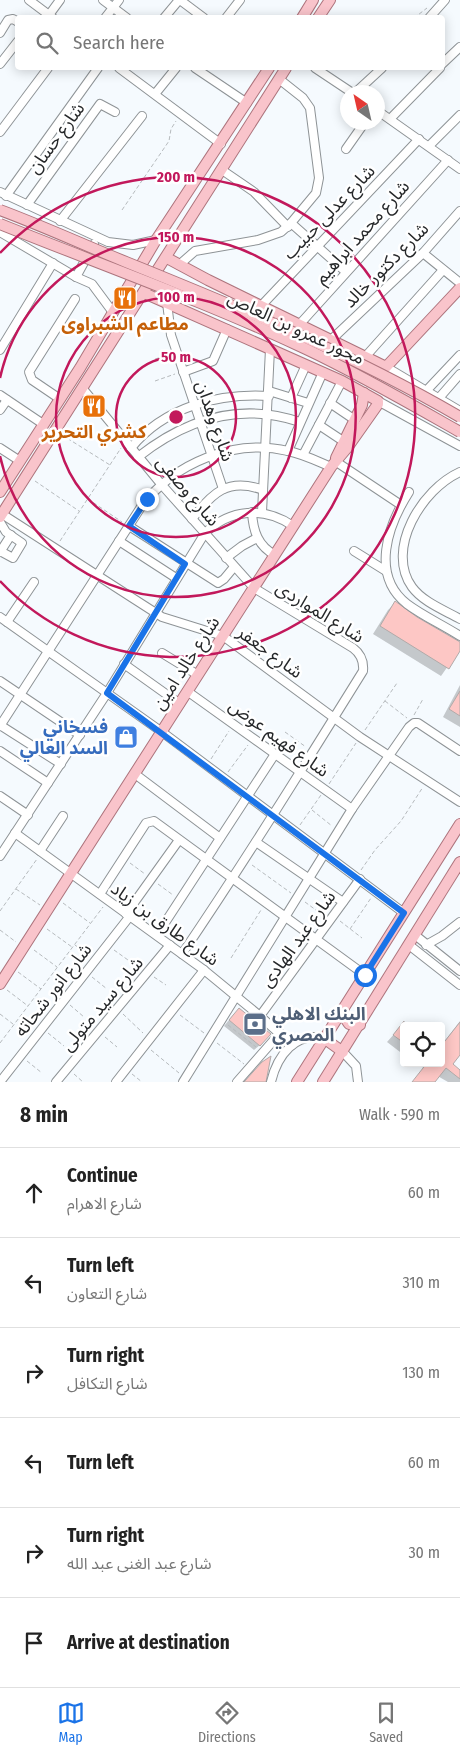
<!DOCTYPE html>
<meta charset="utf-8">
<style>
:root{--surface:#fff;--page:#f2f2f2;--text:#222;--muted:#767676;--line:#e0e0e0;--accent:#1a73e8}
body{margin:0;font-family:"Fira Sans Condensed","Noto Sans Arabic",sans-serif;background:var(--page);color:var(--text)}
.controls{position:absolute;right:15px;bottom:15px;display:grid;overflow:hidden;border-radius:5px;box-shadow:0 2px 12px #0003}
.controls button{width:45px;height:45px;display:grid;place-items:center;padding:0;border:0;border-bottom:1px solid var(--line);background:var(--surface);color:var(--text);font:25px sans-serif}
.compass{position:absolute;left:340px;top:85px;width:45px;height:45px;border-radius:50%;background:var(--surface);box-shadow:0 2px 12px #0003;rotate:326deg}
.stop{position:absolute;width:15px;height:15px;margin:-11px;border:4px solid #1a73e8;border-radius:50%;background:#fff}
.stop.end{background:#1a73e8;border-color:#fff;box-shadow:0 1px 5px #0008}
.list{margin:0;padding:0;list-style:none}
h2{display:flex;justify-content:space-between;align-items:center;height:65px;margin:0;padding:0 20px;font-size:21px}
h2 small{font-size:16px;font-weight:400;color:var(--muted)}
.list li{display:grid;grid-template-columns:32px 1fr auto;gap:15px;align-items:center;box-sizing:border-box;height:90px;padding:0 20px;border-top:1px solid var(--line)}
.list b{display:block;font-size:19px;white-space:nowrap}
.list p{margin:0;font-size:16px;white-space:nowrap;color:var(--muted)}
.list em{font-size:16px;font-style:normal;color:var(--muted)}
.icon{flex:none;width:28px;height:28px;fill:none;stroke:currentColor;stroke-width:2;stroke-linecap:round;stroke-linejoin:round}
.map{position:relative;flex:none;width:460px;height:1082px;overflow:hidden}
.search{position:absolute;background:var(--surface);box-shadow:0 2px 12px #0003;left:15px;right:15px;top:15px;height:55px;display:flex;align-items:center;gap:12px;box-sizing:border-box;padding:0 18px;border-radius:5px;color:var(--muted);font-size:19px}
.sheet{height:605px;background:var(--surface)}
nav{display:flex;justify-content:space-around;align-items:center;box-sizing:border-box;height:70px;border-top:1px solid var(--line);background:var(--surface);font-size:14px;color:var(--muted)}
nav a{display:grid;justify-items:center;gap:2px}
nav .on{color:var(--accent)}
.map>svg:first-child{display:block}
.shadow{fill:#0003}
.building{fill:#fdc7c5;stroke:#b1aaa9}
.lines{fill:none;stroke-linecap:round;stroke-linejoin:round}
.minor-casing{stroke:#8e9396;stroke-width:10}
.major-casing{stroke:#ad747d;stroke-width:12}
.path{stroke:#b6babd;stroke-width:1;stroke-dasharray:4 2.5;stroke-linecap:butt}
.minor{stroke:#fff;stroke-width:8}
.major{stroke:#f9c4cb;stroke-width:10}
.major-bridge-casing{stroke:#ad747d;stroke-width:12;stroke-linecap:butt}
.major-bridge{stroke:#f9c4cb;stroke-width:10}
.route{stroke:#1a73e8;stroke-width:6}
.ring{fill:none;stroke:#c2185b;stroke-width:2.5}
.labels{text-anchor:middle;stroke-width:5;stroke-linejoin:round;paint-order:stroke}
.street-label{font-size:18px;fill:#26282a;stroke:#fff}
.food-label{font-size:18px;font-weight:bold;fill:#c56008;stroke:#fff}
.shop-label{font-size:18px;font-weight:bold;fill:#366cbe;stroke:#fff;text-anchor:end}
.service-label{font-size:18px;font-weight:bold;fill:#4e5e75;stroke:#fff;text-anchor:start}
.centre{fill:#c2185b;stroke:#fff;stroke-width:2.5}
.ring-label{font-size:15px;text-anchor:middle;font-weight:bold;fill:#c2185b;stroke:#fff;stroke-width:5;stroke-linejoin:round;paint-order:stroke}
</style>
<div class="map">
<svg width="460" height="1082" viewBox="0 0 460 1082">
<rect width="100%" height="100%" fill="#f5fafe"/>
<g class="shadow">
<polygon points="395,603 423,622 460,643 460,649 441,676 373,634 388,610"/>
<polygon points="460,685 460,727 443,717"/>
<polygon points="234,1014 260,1045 254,1050 224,1026"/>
<polygon points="460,1021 460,1053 451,1064 460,1071 460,1082 448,1082 415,1063 441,1063 441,1046"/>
<polygon points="404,1023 407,1026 404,1026 404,1055 387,1042"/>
</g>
<g class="building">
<polygon points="395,601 417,617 460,642 460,651 449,669 380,626"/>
<polygon points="460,691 460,716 449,709"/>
<polygon points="239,1008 271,1034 260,1046 229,1020"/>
<polygon points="404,1021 404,1043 393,1035"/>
<polygon points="460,1022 460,1055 453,1064 460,1070 460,1079 446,1068 435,1082 412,1082 427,1063 441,1063 441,1046"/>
<polygon points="271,1056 266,1082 244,1082 262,1062"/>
</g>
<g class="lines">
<g class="minor-casing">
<g id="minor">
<polyline points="29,0 53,18"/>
<polyline points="103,0 127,18"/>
<polyline points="180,0 204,18"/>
<polyline points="49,15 60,0"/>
<polyline points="105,18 119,0"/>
<polyline points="164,18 179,0"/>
<polyline points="226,18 240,0"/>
<polyline points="429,18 445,0"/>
<polyline points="0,33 8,20 13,19 18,22"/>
<polyline points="0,64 18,41"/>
<polyline points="442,64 460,47"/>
<polyline points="119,68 221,144"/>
<polyline points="195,68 247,103"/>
<polyline points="315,68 351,92"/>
<polyline points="356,92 382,68"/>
<polyline points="155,94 176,68"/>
<polyline points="378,111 460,169"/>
<polyline points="390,119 440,68"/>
<polyline points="0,132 48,68"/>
<polyline points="429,146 460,115"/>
<polyline points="346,149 365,122"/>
<polyline points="222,170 254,192 288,227"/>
<polyline points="0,192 108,242 133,245 156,240"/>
<polyline points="6,196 98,68"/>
<polyline points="27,205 100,104 115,112"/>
<polyline points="60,221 142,116"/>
<polyline points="291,223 346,272"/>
<polyline points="0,232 76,277 92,284 112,311"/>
<polyline points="423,253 460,283"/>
<polyline points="179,265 195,251 258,240 281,232 291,223 316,193 319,178 310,108 303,98 279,79"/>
<polyline points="76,277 94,244"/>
<polyline points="167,303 171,335 223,489"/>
<polyline points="261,306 419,139"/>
<polyline points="299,325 448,160"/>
<polyline points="331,340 423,253 460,211"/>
<polyline points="0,350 53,263"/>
<polyline points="365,357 443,270"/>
<polyline points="386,367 460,411"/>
<polyline points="183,372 213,361 227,329"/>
<path d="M 83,389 L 161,484 L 254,588 L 353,648 C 361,654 364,661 363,671 C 304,766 245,861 182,954"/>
<polyline points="427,390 460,355"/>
<polyline points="269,391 308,403"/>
<polyline points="0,395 43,424"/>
<polyline points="291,398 306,365"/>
<polyline points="439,398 460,374"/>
<polyline points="60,399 32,380 29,372 75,299"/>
<polyline points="378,401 460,446"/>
<polyline points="330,403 355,420"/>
<polyline points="0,410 7,400"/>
<polyline points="319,425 343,441"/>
<polyline points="0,448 20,461"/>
<path d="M 131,448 C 164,407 218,393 269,396"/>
<polyline points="288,451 323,372"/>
<polyline points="303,455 342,381"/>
<path d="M 138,457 C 186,419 241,402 300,422"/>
<polyline points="335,461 401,505"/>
<path d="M 460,472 C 422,489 385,549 412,587 C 423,602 444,610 460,619"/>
<path d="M 409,492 C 388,525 370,575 407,604 C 423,616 443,625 460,636"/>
<path d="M 252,512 C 253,531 258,546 275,555"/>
<polyline points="262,512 270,349"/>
<polyline points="2,514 162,617 223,636 360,737 460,802"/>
<path d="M 192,519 C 212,493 228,477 263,490"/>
<polyline points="0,522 6,532 22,543 13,558 0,551"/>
<polyline points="129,526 218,583 224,579 234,567"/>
<polyline points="119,541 176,578"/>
<polyline points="354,551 386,571"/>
<polyline points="0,552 11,535"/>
<polyline points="226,558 242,546 257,538"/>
<polyline points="0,617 162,732 404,913"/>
<polyline points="7,622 34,582"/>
<polyline points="162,653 198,675"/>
<polyline points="124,664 180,704"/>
<polyline points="0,681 80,735"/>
<polyline points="187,691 352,809"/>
<polyline points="0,725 61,764"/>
<path d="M 0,726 L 141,507 C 174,463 234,438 288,451 C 303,454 317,461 331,467"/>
<polyline points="0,751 48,783"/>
<polyline points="135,774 220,838"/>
<polyline points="0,796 28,815"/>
<polyline points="15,833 204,970 260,1016 292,1045"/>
<polyline points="256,842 343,902"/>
<polyline points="40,851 63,816"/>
<path d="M 0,856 L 107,693 L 205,533 C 230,509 264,506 293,526"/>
<polyline points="100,894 146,823 154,821 365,975"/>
<polyline points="126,914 179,840"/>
<polyline points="157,935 275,754"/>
<polyline points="415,935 460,971"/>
<polyline points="409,945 460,985"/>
<polyline points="426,945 442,936 460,922"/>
<polyline points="260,1016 360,879"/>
<polyline points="343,1052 356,1066 358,1082"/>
<polyline points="0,1082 130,916"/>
<polyline points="56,1082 170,945"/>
<polyline points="116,1082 204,970"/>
<polyline points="183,1082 352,809 409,727 414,723 418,723 460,751"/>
<polyline points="237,1082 280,1033"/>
<path d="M 271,1082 C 277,1056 296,1030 325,1039"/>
</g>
</g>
<g class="major-casing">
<g id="major">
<polyline points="302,18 313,0"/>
<polyline points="318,18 330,0"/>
<polyline points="167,258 208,280 386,367 460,288"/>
<polyline points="336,458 362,405 364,393"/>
<polyline points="0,492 80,368 156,240 269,68"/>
<polyline points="0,517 286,68"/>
<polyline points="0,984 331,467 347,448 378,404 378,401 342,381 144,293"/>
<polyline points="341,1012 349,1024 360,1025"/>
<polyline points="325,1039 343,1052"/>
<polyline points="297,1082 460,824"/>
<polyline points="323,1082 460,862"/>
</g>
</g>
<g class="path">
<polyline points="414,18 427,8"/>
<polyline points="122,210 169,141 171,129 176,121"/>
<polyline points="155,359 169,355"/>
<polyline points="155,381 175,374"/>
<polyline points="62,435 110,465"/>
<polyline points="35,481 79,511"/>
<polyline points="88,499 122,522"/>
<polyline points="60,541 121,448"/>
<polyline points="385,701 407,718"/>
<polyline points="414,715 423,699"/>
<polyline points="365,730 397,683"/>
<polyline points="285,732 306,747"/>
<polyline points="211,759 229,731"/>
<polyline points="228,772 248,745"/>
<polyline points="329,784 356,743"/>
<polyline points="312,810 332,826"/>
<polyline points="300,825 321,795"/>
<polyline points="130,863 145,874"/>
<polyline points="252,865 291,893"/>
<polyline points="361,870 375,850 401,821 423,787"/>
<polyline points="158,884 173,895"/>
<polyline points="16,889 40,905"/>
<polyline points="305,902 324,916"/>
<polyline points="63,903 90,923"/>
<polyline points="0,911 37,859"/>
<polyline points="340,921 362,938"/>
<polyline points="47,929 72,947"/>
<polyline points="350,929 371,898"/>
<polyline points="0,930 16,942"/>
<polyline points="75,945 88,955"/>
<polyline points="34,950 57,967"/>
<polyline points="114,950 128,960"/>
<polyline points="231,958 261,910"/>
<polyline points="18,972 41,989"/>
<polyline points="92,977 107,989"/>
<polyline points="154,977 166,985"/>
<polyline points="7,990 28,1006"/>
<polyline points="70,1005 84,1017"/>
<polyline points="0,1014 13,1024"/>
<polyline points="123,1014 143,1033"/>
<polyline points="180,1015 204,1033"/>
<polyline points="228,1025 256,1047"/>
<polyline points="48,1033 64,1046"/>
<polyline points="105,1037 117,1047"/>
<polyline points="0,1043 103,907"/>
<polyline points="217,1043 244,1064"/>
<polyline points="151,1050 179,1073"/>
<polyline points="27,1061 42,1073"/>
<polyline points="74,1074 83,1082"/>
<polyline points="132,1074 142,1082"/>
</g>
<use href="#minor" class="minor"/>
<use href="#major" class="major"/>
<g class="major-bridge-casing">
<g id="major-bridge">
<path d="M 0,210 C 43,226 84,245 126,262 C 240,308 354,355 460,417"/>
<path d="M 0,224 C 102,265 206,302 306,349 C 359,374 409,403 460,432"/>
</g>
</g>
<use href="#major-bridge" class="major-bridge"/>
</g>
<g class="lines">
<polyline class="route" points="147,499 129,526 185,564 107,693 404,913 365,975"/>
</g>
<g class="ring">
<circle cx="176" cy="417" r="60"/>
<circle cx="176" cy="417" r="120"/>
<path d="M0 378A180 180 0 1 1 0 456"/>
<path d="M0 253A240 240 0 1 1 0 581"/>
</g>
<defs>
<g id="restaurant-square" transform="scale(1.25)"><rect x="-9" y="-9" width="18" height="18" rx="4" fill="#e8710a" stroke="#fff"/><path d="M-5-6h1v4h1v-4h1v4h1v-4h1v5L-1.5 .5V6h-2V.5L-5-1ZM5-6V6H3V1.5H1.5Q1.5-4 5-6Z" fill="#fff"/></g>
<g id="shop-square" transform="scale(1.25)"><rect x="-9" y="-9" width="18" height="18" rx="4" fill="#3f7fe0" stroke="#fff"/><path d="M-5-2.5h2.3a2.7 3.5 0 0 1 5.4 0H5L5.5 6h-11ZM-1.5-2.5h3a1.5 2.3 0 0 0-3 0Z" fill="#fff"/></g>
<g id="bank-square" transform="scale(1.25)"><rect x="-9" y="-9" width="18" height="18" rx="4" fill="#5c6f8a" stroke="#fff"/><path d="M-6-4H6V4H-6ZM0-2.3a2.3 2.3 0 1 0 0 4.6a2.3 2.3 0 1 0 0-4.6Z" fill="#fff"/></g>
</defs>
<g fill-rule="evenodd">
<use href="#restaurant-square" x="125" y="298"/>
<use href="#restaurant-square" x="94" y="406"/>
<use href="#shop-square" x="126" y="737"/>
<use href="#bank-square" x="255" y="1024"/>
</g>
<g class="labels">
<g class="street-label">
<text transform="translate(56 138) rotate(-54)" y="6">شارع حسان</text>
<text transform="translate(329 212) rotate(-46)" y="6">شارع عدلى حبيب</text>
<text transform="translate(362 232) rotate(-48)" y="6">شارع محمد ابراهيم</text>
<text transform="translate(386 265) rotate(-45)" y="6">شارع دكتور خالد</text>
<text transform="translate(296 328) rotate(25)" y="6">محور عمرو بن العاص</text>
<text transform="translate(215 421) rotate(71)" y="6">شارع وهدان</text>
<text transform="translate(188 491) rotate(49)" y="6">شارع وصفى</text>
<text transform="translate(320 612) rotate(32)" y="6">شارع المواردى</text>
<text transform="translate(270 652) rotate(36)" y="6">شارع جعفر</text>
<text transform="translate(186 663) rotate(-57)" y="6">شارع خالد امين</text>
<text transform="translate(279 738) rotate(36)" y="6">شارع فهيم عوض</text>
<text transform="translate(165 924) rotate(36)" y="6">شارع طارق بن زياد</text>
<text transform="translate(298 939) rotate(-54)" y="6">شارع عبد الهادى</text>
<text transform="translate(53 990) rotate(-52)" y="6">شارع انور شحاته</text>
<text transform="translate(102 1004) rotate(-50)" y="6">شارع سيد متولى</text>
</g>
<g class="food-label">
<text x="125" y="330">مطاعم الشبراوى</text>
<text x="94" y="438">كشري التحرير</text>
</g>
<g class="shop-label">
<text x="108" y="733">فسخاني<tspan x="108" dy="21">السد العالي</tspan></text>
</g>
<g class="service-label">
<text x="272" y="1020">البنك الاهلي<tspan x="272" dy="21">المصري</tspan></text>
</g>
</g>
<circle cx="176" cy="417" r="8" class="centre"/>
<g class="ring-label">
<text x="176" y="182">200 m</text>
<text x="176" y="242">150 m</text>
<text x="176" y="302">100 m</text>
<text x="176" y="362">50 m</text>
</g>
</svg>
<div class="controls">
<button><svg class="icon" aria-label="locate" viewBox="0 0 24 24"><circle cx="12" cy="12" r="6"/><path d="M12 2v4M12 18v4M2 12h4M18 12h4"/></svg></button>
</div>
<svg class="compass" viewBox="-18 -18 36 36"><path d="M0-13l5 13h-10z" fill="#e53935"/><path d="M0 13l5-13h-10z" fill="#767676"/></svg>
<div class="stop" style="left:365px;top:975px"></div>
<div class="stop end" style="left:147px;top:499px"></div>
<div class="search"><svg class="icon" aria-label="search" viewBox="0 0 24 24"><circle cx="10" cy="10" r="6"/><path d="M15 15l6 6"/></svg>Search here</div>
</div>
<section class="sheet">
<h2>8 min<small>Walk · 590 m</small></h2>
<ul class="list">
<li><svg class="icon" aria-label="ahead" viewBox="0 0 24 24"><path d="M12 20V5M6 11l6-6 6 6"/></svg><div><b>Continue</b><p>شارع الاهرام</p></div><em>60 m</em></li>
<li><svg class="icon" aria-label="left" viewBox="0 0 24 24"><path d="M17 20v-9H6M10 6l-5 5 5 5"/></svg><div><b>Turn left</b><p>شارع التعاون</p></div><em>310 m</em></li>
<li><svg class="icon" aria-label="right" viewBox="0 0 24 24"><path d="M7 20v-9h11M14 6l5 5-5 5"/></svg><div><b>Turn right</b><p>شارع التكافل</p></div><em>130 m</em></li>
<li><svg class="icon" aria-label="left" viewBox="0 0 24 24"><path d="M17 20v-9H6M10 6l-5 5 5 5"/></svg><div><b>Turn left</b></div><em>60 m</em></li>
<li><svg class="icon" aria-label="right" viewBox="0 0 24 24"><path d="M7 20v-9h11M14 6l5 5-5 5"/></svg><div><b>Turn right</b><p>شارع عبد الغنى عبد الله</p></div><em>30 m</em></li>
<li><svg class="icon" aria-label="arrive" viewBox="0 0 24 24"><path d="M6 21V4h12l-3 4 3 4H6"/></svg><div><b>Arrive at destination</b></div></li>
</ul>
</section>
<nav>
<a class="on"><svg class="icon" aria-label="map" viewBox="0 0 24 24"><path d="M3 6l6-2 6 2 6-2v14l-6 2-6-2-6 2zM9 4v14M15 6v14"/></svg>Map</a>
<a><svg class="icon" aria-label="directions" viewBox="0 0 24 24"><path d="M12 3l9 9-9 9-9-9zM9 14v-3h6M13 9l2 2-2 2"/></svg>Directions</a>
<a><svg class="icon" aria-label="saved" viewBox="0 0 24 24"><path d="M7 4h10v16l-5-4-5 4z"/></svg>Saved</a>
</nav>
